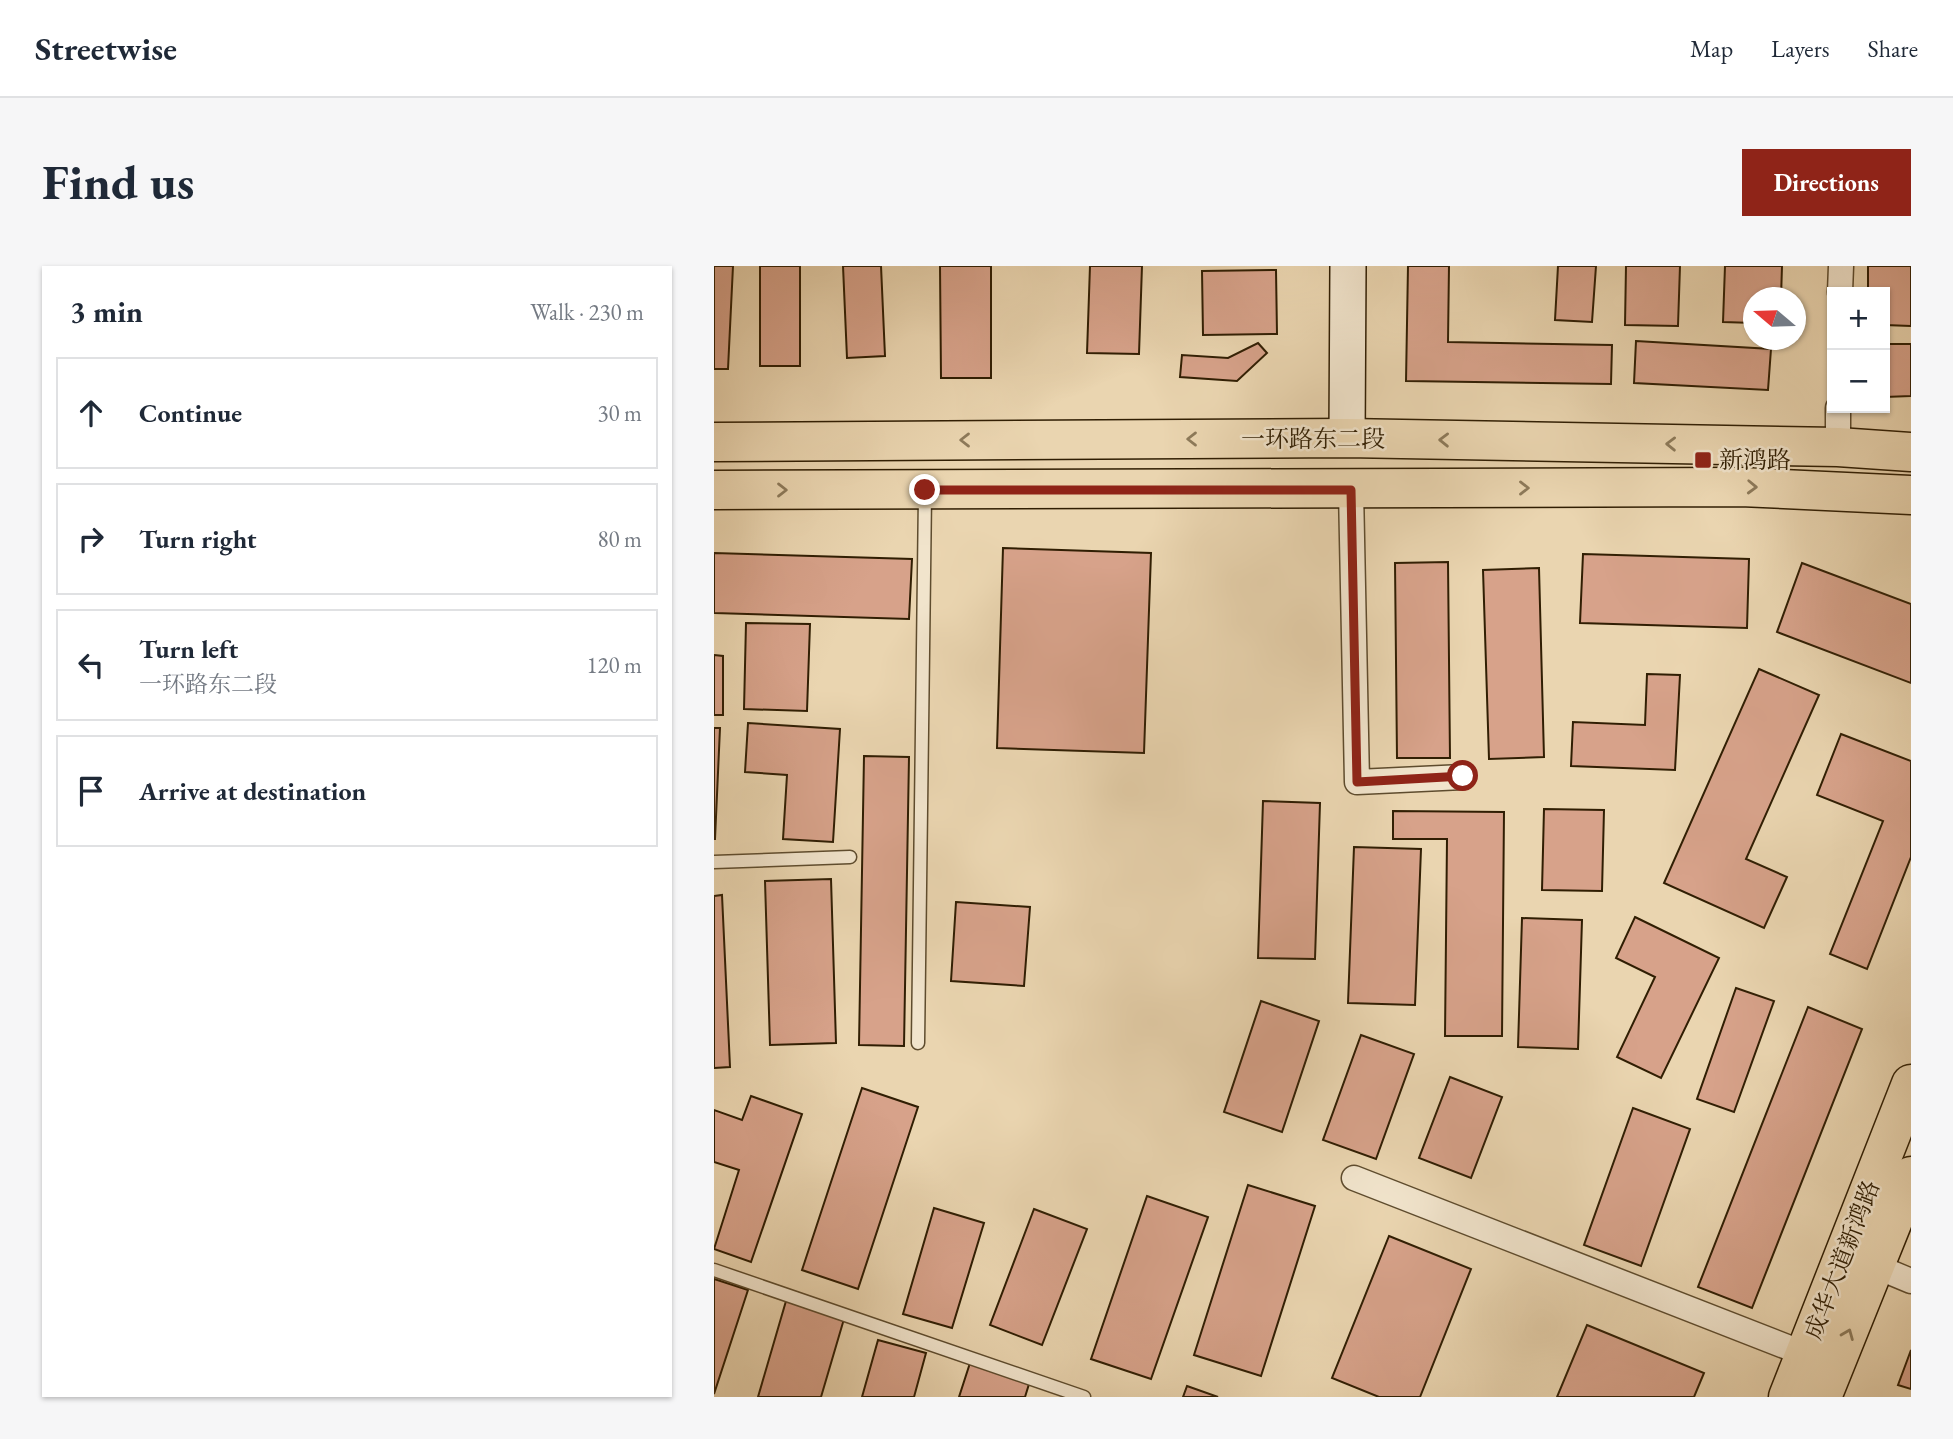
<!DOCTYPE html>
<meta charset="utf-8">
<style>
:root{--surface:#fff;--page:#f6f6f7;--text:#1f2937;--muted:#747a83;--line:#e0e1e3;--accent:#8f2418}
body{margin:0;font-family:"EB Garamond","Noto Serif SC",serif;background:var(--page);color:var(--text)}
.controls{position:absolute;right:21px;top:21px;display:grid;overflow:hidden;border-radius:0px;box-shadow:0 2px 5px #0004}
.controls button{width:63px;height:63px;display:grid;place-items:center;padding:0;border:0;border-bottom:2px solid var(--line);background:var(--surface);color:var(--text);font:35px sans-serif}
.compass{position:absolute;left:1029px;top:21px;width:63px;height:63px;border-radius:50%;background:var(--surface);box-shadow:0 2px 5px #0004;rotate:289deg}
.stop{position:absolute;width:21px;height:21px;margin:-16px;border:5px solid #8f2418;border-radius:50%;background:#fff}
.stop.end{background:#8f2418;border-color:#fff;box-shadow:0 2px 7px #0008}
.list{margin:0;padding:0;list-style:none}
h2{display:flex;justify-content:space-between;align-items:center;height:91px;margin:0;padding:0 28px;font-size:30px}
h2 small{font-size:23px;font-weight:400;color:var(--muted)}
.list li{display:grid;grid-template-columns:46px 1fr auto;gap:21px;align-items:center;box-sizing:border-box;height:112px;margin:0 14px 14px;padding:0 14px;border:2px solid var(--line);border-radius:0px}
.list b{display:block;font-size:26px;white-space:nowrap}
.list p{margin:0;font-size:23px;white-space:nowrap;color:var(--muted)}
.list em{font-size:23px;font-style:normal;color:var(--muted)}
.icon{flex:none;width:38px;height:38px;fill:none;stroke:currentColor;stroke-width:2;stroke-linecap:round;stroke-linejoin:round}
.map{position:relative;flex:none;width:1197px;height:1131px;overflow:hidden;border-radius:0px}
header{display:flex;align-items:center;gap:42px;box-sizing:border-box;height:98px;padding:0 35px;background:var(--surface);border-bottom:2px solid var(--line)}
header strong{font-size:33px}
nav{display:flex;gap:38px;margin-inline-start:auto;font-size:24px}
.intro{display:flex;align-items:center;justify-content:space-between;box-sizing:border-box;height:168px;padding:0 42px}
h1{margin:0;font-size:49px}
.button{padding:18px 32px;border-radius:0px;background:var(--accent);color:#fff;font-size:24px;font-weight:700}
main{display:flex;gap:42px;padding:0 42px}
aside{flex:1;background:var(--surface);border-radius:0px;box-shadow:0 2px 5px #0004}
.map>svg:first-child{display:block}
.building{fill:#d7a28a;stroke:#301e03;stroke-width:2}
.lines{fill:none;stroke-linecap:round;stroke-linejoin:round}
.lane-casing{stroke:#5e4c2e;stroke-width:15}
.street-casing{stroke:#5e4c2e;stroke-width:27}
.secondary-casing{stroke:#301e03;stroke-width:38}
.primary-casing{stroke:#301e03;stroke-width:41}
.lane{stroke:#f1e4cc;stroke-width:12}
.street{stroke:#f1e4cc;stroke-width:24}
.secondary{stroke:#f1e4cc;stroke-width:35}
.primary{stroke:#ead5b0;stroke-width:38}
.oneway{stroke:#8d7a5a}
.route{stroke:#8f2418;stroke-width:9}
.poi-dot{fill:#8f2418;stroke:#f1e4cc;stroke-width:2.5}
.labels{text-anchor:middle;stroke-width:5;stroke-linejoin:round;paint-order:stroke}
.street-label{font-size:24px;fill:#301e03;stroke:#f1e4cc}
.poi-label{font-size:24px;fill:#301e03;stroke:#f1e4cc;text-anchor:start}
</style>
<header>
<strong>Streetwise</strong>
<nav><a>Map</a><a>Layers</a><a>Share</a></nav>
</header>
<div class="intro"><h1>Find us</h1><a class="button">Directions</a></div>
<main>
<aside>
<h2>3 min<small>Walk · 230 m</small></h2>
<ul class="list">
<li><svg class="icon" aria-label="ahead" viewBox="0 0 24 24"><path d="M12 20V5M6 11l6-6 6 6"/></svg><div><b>Continue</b></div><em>30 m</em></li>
<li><svg class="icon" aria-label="right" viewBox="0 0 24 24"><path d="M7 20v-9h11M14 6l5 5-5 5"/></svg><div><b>Turn right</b></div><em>80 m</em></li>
<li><svg class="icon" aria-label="left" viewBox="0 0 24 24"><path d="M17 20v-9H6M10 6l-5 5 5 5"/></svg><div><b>Turn left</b><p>一环路东二段</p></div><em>120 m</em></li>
<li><svg class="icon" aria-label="arrive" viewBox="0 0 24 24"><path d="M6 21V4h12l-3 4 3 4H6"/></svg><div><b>Arrive at destination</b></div></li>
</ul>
</aside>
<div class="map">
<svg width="1197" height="1131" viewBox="0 0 1197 1131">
<rect width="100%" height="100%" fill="#ead5b0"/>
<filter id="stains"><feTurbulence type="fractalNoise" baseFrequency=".00286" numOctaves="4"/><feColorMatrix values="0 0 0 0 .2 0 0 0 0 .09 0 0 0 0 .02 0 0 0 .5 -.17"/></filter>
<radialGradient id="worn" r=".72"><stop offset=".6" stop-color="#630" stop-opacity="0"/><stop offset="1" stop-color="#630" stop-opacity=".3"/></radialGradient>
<g class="building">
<polygon points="0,0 19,0 14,103 0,103"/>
<rect x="46" y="0" width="40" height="100"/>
<polygon points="129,0 167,0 171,90 133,92"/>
<polygon points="226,0 277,0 277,112 227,112"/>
<polygon points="376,0 428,0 425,88 373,87"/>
<polygon points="694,0 735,0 734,76 898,79 897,118 692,115"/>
<polygon points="844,0 882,0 878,56 841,54"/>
<polygon points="912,0 966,0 964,60 911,59"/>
<polygon points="1011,0 1068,0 1067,32 1040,32 1040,57 1009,56"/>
<polygon points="1154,0 1197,0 1197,60 1171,59 1171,26 1154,26"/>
<polygon points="562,4 563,68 489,69 488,5"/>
<polygon points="922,75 1057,83 1054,124 920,117"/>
<polygon points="544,77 553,87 523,115 466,111 468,89 514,92"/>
<polygon points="1171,78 1197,78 1197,130 1171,131"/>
<polygon points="289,282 437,287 430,487 283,482"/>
<polygon points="0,287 198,293 195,353 0,347"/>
<polygon points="869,288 1035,293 1033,362 866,357"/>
<polygon points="734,296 736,492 683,492 681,297"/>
<polygon points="1088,297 1197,338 1197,417 1063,366"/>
<polygon points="825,302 830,491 775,493 769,304"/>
<polygon points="32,357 96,358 93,445 30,443"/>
<polygon points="0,389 9,390 9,449 0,449"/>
<polygon points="1045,403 1105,429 1032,593 1073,611 1050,662 950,617"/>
<polygon points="933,408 966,409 961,504 857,500 859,456 931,459"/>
<polygon points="34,457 126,463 119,576 69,573 73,509 31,506"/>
<polygon points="0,462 6,462 1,573 0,573"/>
<polygon points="1127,468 1197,495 1197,591 1153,703 1116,688 1169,555 1103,529"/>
<polygon points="150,490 195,491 190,780 145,779"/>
<polygon points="549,535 606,537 601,693 544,692"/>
<polygon points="830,543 890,544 888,625 828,624"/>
<polygon points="679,545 790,546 788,770 731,770 733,573 679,573"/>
<polygon points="640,581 707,583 701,739 634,737"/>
<polygon points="117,613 122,777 56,779 51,615"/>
<polygon points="8,629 16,801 0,802 0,630"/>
<polygon points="242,636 316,641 310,720 237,715"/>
<polygon points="921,651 1005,692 947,812 903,791 941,711 902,692"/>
<polygon points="808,652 868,654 864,783 804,781"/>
<polygon points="1022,722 1060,735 1020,846 983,833"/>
<polygon points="547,735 605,755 568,866 510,846"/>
<polygon points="1094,741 1148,763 1038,1042 984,1021"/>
<polygon points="647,769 700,788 662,893 609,874"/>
<polygon points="736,811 788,831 757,912 705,892"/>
<polygon points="148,822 204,841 144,1023 88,1004"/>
<polygon points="37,830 88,848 37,996 0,983 25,904 0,896 0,844 28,854"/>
<polygon points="919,842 976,863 927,1000 870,979"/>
<polygon points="534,919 601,940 547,1110 480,1089"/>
<polygon points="433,930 494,951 437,1113 377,1093"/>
<polygon points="220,942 270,957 238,1062 189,1048"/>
<polygon points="320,943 373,963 328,1079 276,1059"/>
<polygon points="675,970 757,1003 706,1131 665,1131 618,1112"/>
<polygon points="0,1013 34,1024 0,1128"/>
<polygon points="72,1035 130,1053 107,1131 44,1131"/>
<polygon points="873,1059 990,1107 980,1131 843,1131"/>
<polygon points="164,1074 212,1087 200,1131 148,1131"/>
<polygon points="1197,1084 1197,1123 1184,1119"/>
<polygon points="256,1097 315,1118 311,1131 245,1131"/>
<polygon points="473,1120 504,1131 469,1131"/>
</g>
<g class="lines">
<g class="lane-casing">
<g id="lane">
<polyline points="0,596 136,591"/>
<polyline points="204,777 211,228"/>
<polyline points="0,1004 370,1131"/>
</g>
</g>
<g class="street-casing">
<g id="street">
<polyline points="1126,26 1127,0"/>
<polyline points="1124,181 1124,142"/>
<polyline points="637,224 643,516 749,511"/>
<polyline points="640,912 1091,1088"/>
<polyline points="1161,1000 1197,1015"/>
</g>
</g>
<g class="secondary-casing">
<polyline id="secondary" points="633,172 634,0"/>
</g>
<g class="primary-casing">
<g id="primary">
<polyline points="0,176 633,172 1124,181 1197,186"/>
<polyline points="0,224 1027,221 1197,229"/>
<polyline points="1074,1131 1197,818"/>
<polyline points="1108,1131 1197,910"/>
</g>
</g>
<use href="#lane" class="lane"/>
<use href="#street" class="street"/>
<use href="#secondary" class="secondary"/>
<use href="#primary" class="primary"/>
</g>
<defs><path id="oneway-chevron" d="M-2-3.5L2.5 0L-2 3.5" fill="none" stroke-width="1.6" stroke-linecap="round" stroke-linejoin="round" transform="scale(1.75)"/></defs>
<g class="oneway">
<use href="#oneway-chevron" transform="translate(478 173) rotate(180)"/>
<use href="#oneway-chevron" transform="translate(251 174) rotate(180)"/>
<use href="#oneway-chevron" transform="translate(730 174) rotate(-179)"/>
<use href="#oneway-chevron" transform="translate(957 178) rotate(-179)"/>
<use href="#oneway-chevron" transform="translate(1038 221) rotate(2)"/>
<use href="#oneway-chevron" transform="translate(810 222)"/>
<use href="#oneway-chevron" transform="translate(68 224)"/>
<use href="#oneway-chevron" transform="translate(1134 1068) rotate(-68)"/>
</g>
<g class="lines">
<polyline class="route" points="211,224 637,224 643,516 749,510"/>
</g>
<rect class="poi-dot" x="980" y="185" width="18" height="18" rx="3.5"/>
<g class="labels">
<g class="street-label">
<text x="599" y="181">一环路东二段</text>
<text transform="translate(1128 994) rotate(-69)" y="8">成华大道新鸿路</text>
</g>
<g class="poi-label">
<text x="1005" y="202">新鸿路</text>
</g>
</g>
<rect width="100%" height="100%" filter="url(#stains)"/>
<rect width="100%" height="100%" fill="url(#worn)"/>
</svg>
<div class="controls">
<button>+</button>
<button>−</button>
</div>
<svg class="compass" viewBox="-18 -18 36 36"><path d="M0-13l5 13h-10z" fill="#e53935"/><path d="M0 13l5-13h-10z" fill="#747a83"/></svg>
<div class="stop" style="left:749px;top:510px"></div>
<div class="stop end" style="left:211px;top:224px"></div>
</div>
</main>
